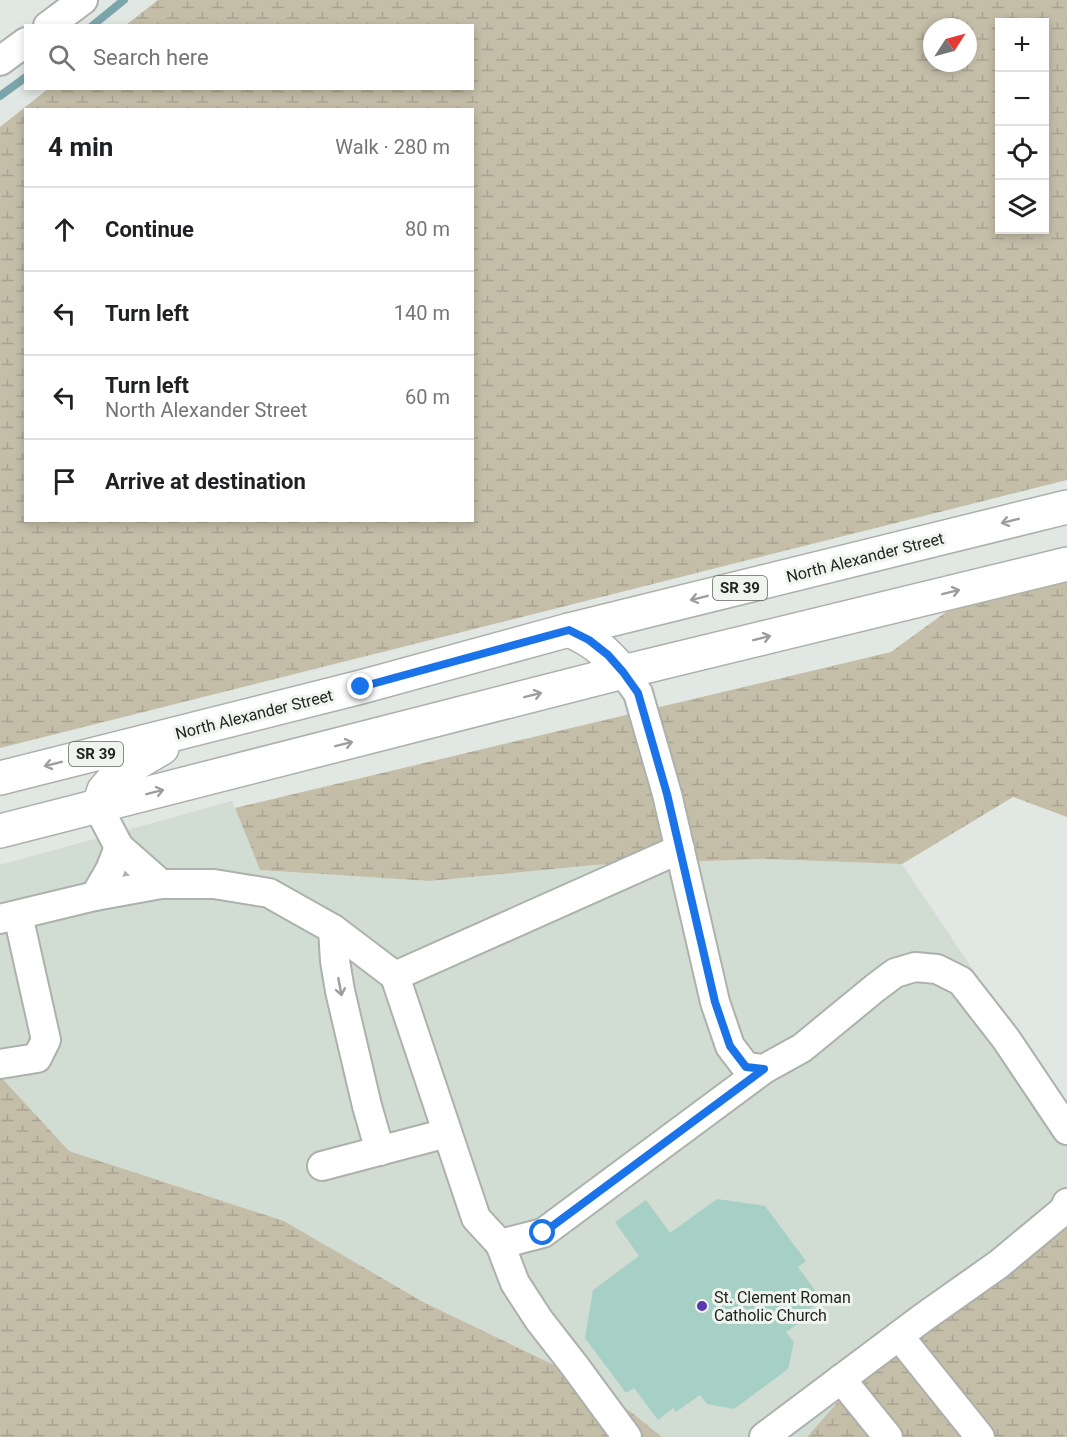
<!DOCTYPE html>
<meta charset="utf-8">
<style>
:root{--surface:#fff;--page:#f2f2f2;--text:#202124;--muted:#757577;--line:#e0e0e0}
body{margin:0;font-family:Roboto,sans-serif;background:var(--page);color:var(--text)}
.controls{position:absolute;right:18px;top:18px;display:grid;overflow:hidden;border-radius:0px;box-shadow:0 3px 9px #0003}
.controls button{width:54px;height:54px;display:grid;place-items:center;padding:0;border:0;border-bottom:2px solid var(--line);background:var(--surface);color:var(--text);font:30px sans-serif}
.compass{position:absolute;left:923px;top:18px;width:54px;height:54px;border-radius:50%;background:var(--surface);box-shadow:0 3px 9px #0003;rotate:54deg}
.stop{position:absolute;width:18px;height:18px;margin:-14px;border:4px solid #1a73e8;border-radius:50%;background:#fff}
.stop.end{background:#1a73e8;border-color:#fff;box-shadow:0 2px 6px #0008}
.list{margin:0;padding:0;list-style:none}
h2{display:flex;justify-content:space-between;align-items:center;height:78px;margin:0;padding:0 24px;font-size:26px}
h2 small{font-size:20px;font-weight:400;color:var(--muted)}
.list li{display:grid;grid-template-columns:39px 1fr auto;gap:18px;align-items:center;box-sizing:border-box;height:84px;padding:0 24px;border-top:2px solid var(--line)}
.list b{display:block;font-size:22px;white-space:nowrap}
.list p{margin:0;font-size:20px;white-space:nowrap;color:var(--muted)}
.list em{font-size:20px;font-style:normal;color:var(--muted)}
.icon{flex:none;width:33px;height:33px;fill:none;stroke:currentColor;stroke-width:2;stroke-linecap:round;stroke-linejoin:round}
.map{position:relative;flex:none;width:1067px;height:1437px;overflow:hidden}
.search{position:absolute;background:var(--surface);box-shadow:0 3px 9px #0003;left:24px;top:24px;width:450px;height:66px;display:flex;align-items:center;gap:15px;box-sizing:border-box;padding:0 21px;border-radius:0px;color:var(--muted);font-size:22px}
.panel{position:absolute;background:var(--surface);box-shadow:0 3px 9px #0003;left:24px;top:108px;width:450px;height:414px;border-radius:0px}
.map>svg:first-child{display:block}
.built{fill:#d1dcd2}
.wetland{fill:url(#wetland-marsh);fill-rule:evenodd}
.lines{fill:none;stroke-linecap:round;stroke-linejoin:round}
.stream{stroke:#7aa5aa;stroke-width:8}
.building{fill:#a6d0c5}
.minor-casing{stroke:#acb1ac;stroke-width:32}
.major-casing{stroke:#acb1ac;stroke-width:36}
.minor{stroke:#fff;stroke-width:28}
.major{stroke:#fff;stroke-width:33}
.oneway{stroke:#9c9d9c}
.route{stroke:#1a73e8;stroke-width:8}
.poi-dot{fill:#5a37b0;stroke:#eff4ef;stroke-width:2}
.labels{text-anchor:middle;stroke-width:6;stroke-linejoin:round;paint-order:stroke}
.shield{fill:#eff4ef;stroke:#606360;stroke-width:1.5}
.shield-label{font-size:15px;font-weight:bold;fill:#232523}
.street-label{font-size:16px;fill:#232523;stroke:#eff4ef}
.poi-label{font-size:16px;fill:#232523;stroke:#eff4ef;text-anchor:start}
</style>
<div class="map">
<svg width="1067" height="1437" viewBox="0 0 1067 1437">
<defs>
<pattern id="wetland-marsh" width="20" height="14" patternUnits="userSpaceOnUse" patternTransform="scale(1.5)"><rect width="20" height="14" fill="#c4bda8"/><path d="M1 5h8M5 5V1M11 12h8M15 12V8" fill="none" stroke="#a8a290"/></pattern>
</defs>
<rect width="100%" height="100%" fill="#e1e7e2"/>
<polygon class="built" points="232,801 260,870 430,881 594,865 766,859 902,864 1067,1110 1067,1217 852,1386 807,1437 662,1437 631,1412 556,1366 423,1302 284,1221 69,1151 0,1076 0,865"/>
<g class="wetland">
<path d="M 158,0 L 1067,0 L 1067,480 L 0,748 L 0,127 L 48,89 L 472,88 L 472,26 L 126,25 ZM 1000,22 L 1044,22 L 1044,230 L 1000,230 ZM 932,27 L 968,27 L 968,63 L 932,63 ZM 26,110 L 472,110 L 472,520 L 26,520 Z"/>
<polygon points="1067,577 1067,817 1013,797 902,864 766,859 594,865 430,881 260,870 235,808 891,652 957,604"/>
<polygon points="0,1076 69,1151 284,1221 423,1302 556,1366 631,1412 662,1437 0,1437"/>
<polygon points="1067,1217 1067,1437 807,1437 852,1386"/>
</g>
<g class="lines">
<g class="stream">
<polyline points="92,26 124,0"/>
<polyline points="0,96 26,77"/>
</g>
</g>
<polygon class="building" points="717,1199 765,1206 806,1261 798,1267 822,1300 807,1311 810,1315 786,1332 794,1342 788,1369 734,1409 707,1404 700,1395 676,1412 673,1408 658,1420 634,1388 626,1393 585,1338 593,1290 639,1256 615,1222 646,1200 670,1233"/>
<g class="lines">
<g class="minor-casing">
<g id="minor">
<polyline points="48,26 83,0"/>
<polyline points="0,61 26,42"/>
<polyline points="623,672 638,693 667,794 715,1002 730,1046 746,1067 764,1069 802,1048 875,988 895,973 915,967 937,969 961,981 1006,1039 1067,1130"/>
<polyline points="98,807 119,847 161,884 214,884 269,893 333,929 395,976 680,849"/>
<polyline points="95,896 161,884"/>
<polyline points="0,919 95,896 110,870 119,847"/>
<polyline points="333,929 335,961 340,991 367,1106 380,1151"/>
<polyline points="395,976 476,1218 500,1244 543,1233 764,1069"/>
<polyline points="0,1064 37,1058 46,1040 18,915"/>
<polyline points="322,1166 447,1133"/>
<polyline points="500,1244 515,1283 539,1320 574,1365 627,1437"/>
<polyline points="899,1336 980,1437"/>
<polyline points="841,1379 888,1437"/>
<polyline points="764,1437 924,1317 999,1264 1064,1210 1067,1203"/>
</g>
</g>
<g class="major-casing">
<g id="major">
<path d="M 569,630 C 595,642 605,651 623,672"/>
<polyline points="0,778 361,687 569,630 1067,507"/>
<polyline points="98,807 104,790 118,774 162,748"/>
<polyline points="0,831 623,672 1067,564"/>
</g>
</g>
<use href="#minor" class="minor"/>
<use href="#major" class="major"/>
</g>
<defs><path id="oneway-shaft" d="M-6 0H5M1.5-3L5.5 0L1.5 3" fill="none" stroke-width="1.6" stroke-linecap="round" stroke-linejoin="round" transform="scale(1.5)"/></defs>
<g class="oneway">
<use href="#oneway-shaft" transform="translate(1010 521) rotate(166)"/>
<use href="#oneway-shaft" transform="translate(951 592) rotate(-14)"/>
<use href="#oneway-shaft" transform="translate(699 598) rotate(166)"/>
<use href="#oneway-shaft" transform="translate(762 638) rotate(-14)"/>
<use href="#oneway-shaft" transform="translate(533 695) rotate(-14)"/>
<use href="#oneway-shaft" transform="translate(344 744) rotate(-14)"/>
<use href="#oneway-shaft" transform="translate(53 764) rotate(166)"/>
<use href="#oneway-shaft" transform="translate(155 792) rotate(-14)"/>
<use href="#oneway-shaft" transform="translate(340 987) rotate(79)"/>
</g>
<g class="lines">
<polyline class="route" points="361,687 569,630 589,640 608,655 623,672 638,693 667,794 715,1002 730,1046 746,1067 764,1069 543,1233"/>
</g>
<circle class="poi-dot" cx="702" cy="1306" r="6"/>
<g class="labels">
<g class="shield">
<rect x="713" y="576" width="54" height="24" rx="4.5"/>
<rect x="69" y="742" width="54" height="24" rx="4.5"/>
</g>
<g class="shield-label">
<text x="740" y="593">SR 39</text>
<text x="96" y="759">SR 39</text>
</g>
<g class="street-label">
<text transform="translate(865 557) rotate(-14)" y="6">North Alexander Street</text>
<text transform="translate(254 714) rotate(-14)" y="6">North Alexander Street</text>
</g>
<g class="poi-label">
<text x="714" y="1303">St. Clement Roman<tspan x="714" dy="18">Catholic Church</tspan></text>
</g>
</g>
</svg>
<div class="controls">
<button>+</button>
<button>−</button>
<button><svg class="icon" aria-label="locate" viewBox="0 0 24 24"><circle cx="12" cy="12" r="6"/><path d="M12 2v4M12 18v4M2 12h4M18 12h4"/></svg></button>
<button><svg class="icon" aria-label="layers" viewBox="0 0 24 24"><path d="M12 4l9 5-9 5-9-5zM3 14l9 5 9-5"/></svg></button>
</div>
<svg class="compass" viewBox="-18 -18 36 36"><path d="M0-13l5 13h-10z" fill="#e53935"/><path d="M0 13l5-13h-10z" fill="#757577"/></svg>
<div class="stop" style="left:543px;top:1233px"></div>
<div class="stop end" style="left:361px;top:687px"></div>
<div class="search"><svg class="icon" aria-label="search" viewBox="0 0 24 24"><circle cx="10" cy="10" r="6"/><path d="M15 15l6 6"/></svg>Search here</div>
<section class="panel">
<h2>4 min<small>Walk · 280 m</small></h2>
<ul class="list">
<li><svg class="icon" aria-label="ahead" viewBox="0 0 24 24"><path d="M12 20V5M6 11l6-6 6 6"/></svg><div><b>Continue</b></div><em>80 m</em></li>
<li><svg class="icon" aria-label="left" viewBox="0 0 24 24"><path d="M17 20v-9H6M10 6l-5 5 5 5"/></svg><div><b>Turn left</b></div><em>140 m</em></li>
<li><svg class="icon" aria-label="left" viewBox="0 0 24 24"><path d="M17 20v-9H6M10 6l-5 5 5 5"/></svg><div><b>Turn left</b><p>North Alexander Street</p></div><em>60 m</em></li>
<li><svg class="icon" aria-label="arrive" viewBox="0 0 24 24"><path d="M6 21V4h12l-3 4 3 4H6"/></svg><div><b>Arrive at destination</b></div></li>
</ul>
</section>
</div>
